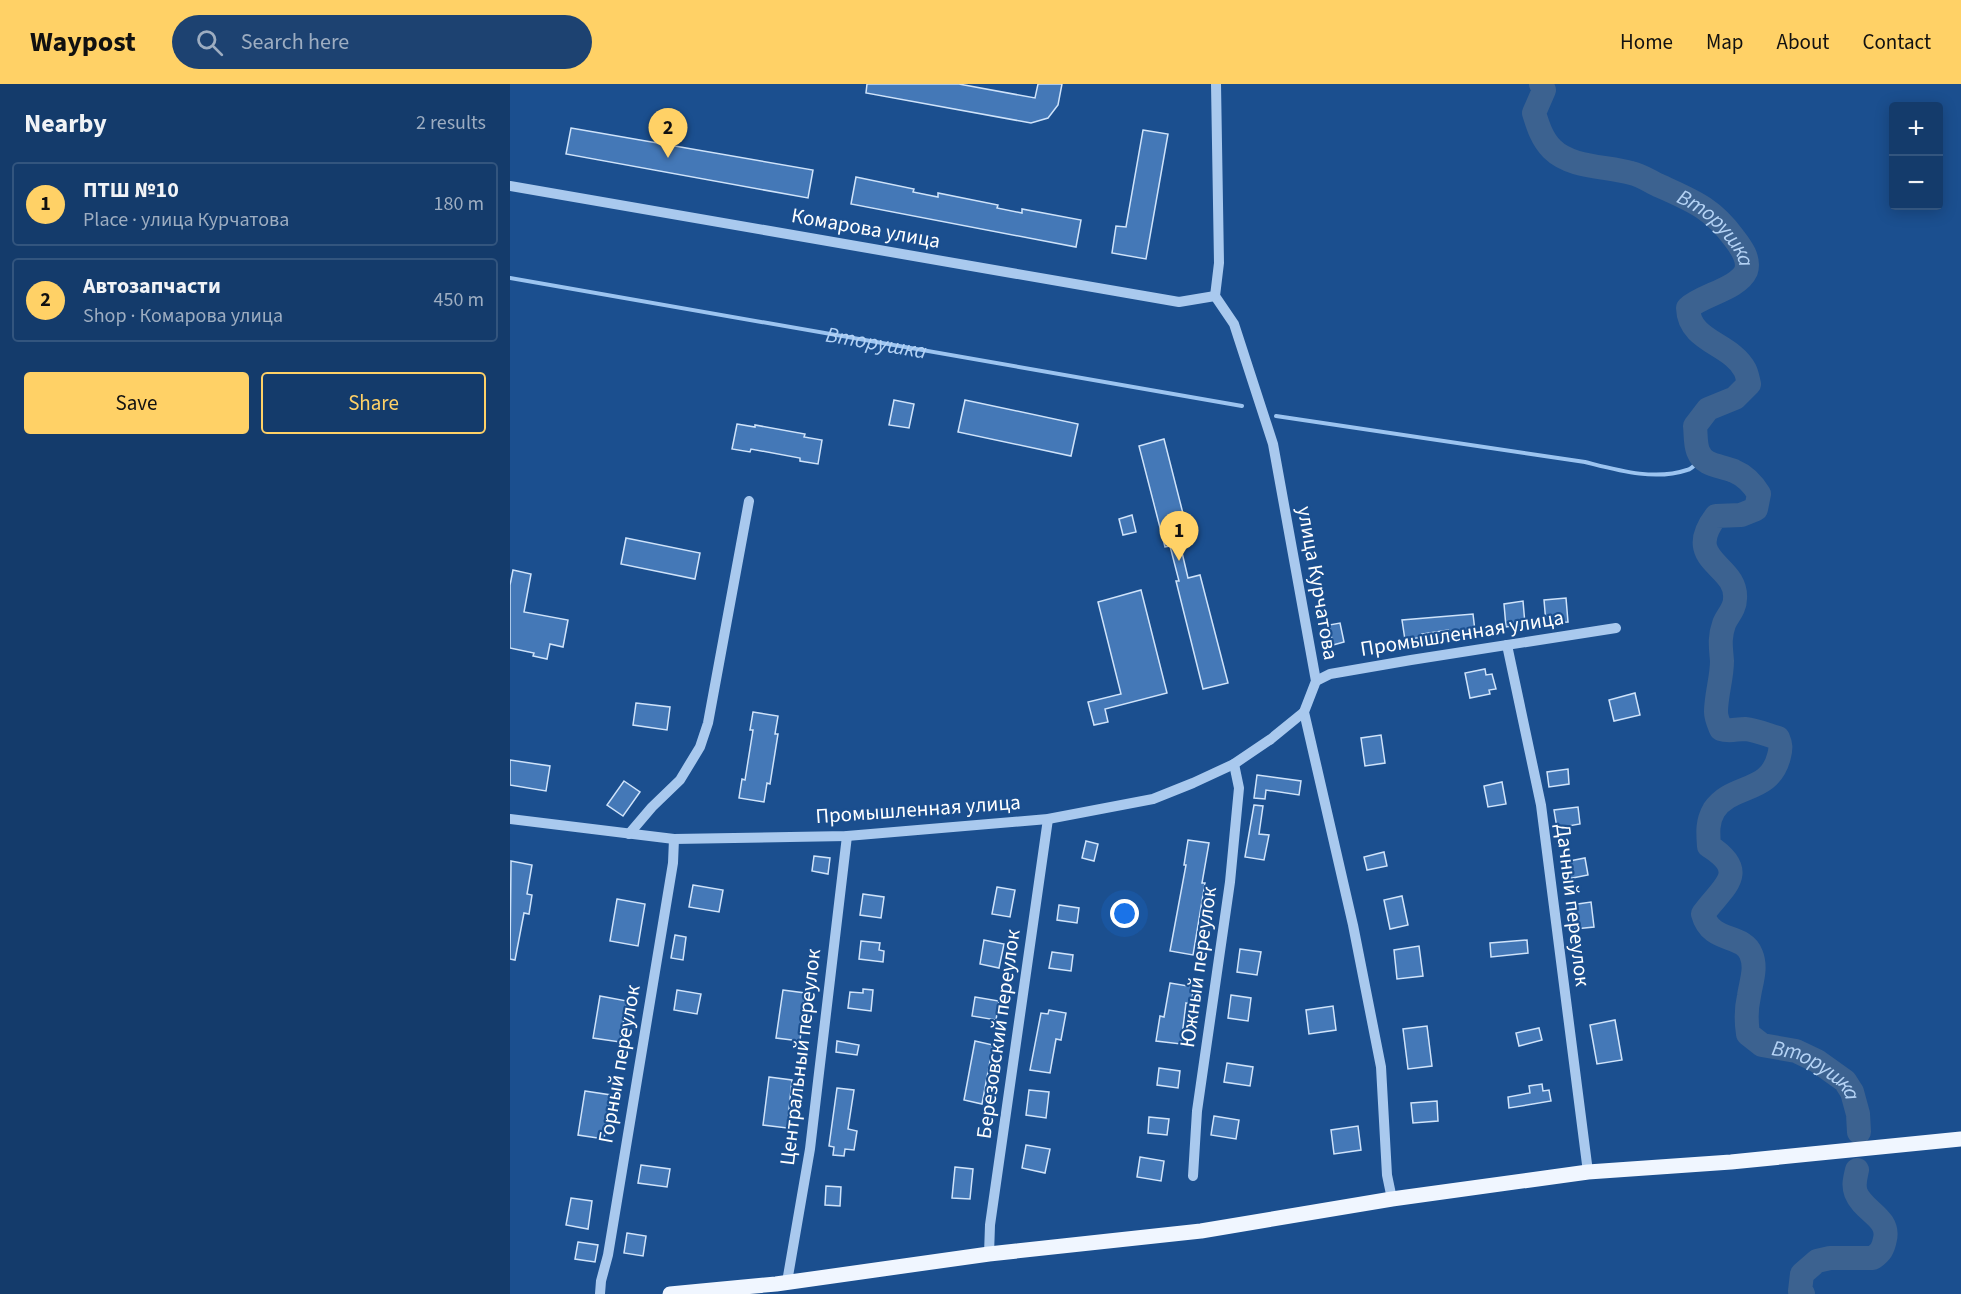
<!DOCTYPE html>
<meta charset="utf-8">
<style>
:root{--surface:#143b6b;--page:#1d4271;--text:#f1f3f6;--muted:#9dadc1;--line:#33557e;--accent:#ffd166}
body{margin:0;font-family:"Source Sans 3",sans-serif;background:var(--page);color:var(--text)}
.controls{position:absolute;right:18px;top:18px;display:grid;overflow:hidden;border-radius:6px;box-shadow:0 3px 15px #0003}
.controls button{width:54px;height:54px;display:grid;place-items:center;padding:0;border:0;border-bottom:2px solid var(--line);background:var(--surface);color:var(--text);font:30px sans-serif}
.you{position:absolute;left:615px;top:830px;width:21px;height:21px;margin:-15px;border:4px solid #fff;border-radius:50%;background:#1a73e8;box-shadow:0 0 0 9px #1a73e833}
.badge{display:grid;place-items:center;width:39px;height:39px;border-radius:50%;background:var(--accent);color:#111;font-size:20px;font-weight:700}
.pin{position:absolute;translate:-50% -50px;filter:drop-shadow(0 2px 3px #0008)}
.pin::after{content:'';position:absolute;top:32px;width:21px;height:18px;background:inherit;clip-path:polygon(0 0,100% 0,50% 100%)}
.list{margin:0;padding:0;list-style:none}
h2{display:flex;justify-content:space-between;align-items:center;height:78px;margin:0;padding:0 24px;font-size:26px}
h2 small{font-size:20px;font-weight:400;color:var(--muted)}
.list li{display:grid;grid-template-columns:39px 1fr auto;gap:18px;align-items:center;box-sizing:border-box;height:84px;margin:0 12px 12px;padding:0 12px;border:2px solid var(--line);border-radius:6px}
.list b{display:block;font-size:22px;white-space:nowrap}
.list p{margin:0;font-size:20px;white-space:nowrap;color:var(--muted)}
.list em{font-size:20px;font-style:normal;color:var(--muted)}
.actions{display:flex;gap:12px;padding:18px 24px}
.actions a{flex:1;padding:14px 0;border:2px solid var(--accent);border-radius:6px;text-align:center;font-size:21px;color:var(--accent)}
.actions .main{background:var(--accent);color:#111}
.icon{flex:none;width:33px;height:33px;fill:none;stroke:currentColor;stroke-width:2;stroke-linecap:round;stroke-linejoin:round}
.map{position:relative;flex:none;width:1451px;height:1210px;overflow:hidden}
header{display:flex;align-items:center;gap:36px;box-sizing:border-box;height:84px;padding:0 30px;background:var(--accent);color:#111}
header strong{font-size:28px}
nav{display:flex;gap:33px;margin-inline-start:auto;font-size:21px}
.search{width:420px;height:54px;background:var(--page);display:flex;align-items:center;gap:15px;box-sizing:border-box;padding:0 21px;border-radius:33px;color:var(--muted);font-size:22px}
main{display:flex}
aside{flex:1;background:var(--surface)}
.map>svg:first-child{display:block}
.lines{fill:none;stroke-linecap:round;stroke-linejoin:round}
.stream{stroke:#9cc4f0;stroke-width:4}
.river{stroke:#3c6290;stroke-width:24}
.building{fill:#4478b7;stroke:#cfe3fa;stroke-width:1.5}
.minor{stroke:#a9c9ee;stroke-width:10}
.major{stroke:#f0f6ff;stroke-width:15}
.labels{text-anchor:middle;stroke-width:4.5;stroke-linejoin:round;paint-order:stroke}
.street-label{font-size:21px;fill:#fff;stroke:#1b4f8f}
.water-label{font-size:22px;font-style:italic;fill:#b5d3f5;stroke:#1b4f8f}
</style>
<header>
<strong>Waypost</strong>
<div class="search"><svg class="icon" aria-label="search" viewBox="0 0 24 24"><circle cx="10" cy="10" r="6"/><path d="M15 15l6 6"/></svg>Search here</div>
<nav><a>Home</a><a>Map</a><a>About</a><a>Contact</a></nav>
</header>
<main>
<aside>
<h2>Nearby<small>2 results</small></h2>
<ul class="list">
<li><span class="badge">1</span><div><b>ПТШ №10</b><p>Place · улица Курчатова</p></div><em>180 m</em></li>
<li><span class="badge">2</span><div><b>Автозапчасти</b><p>Shop · Комарова улица</p></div><em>450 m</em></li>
</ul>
<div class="actions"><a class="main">Save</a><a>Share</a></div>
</aside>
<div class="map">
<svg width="1451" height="1210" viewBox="0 0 1451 1210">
<rect width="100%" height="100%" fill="#1b4f8f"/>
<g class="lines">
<g class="stream">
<path id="s1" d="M 0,194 L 732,322"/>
<path d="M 766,332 L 1075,378 C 1107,386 1144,397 1177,386 C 1183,385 1187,378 1191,374"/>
</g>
<g class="river">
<path id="s2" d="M 1031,0 L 1034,6 L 1024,29 C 1028,42 1032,55 1042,65 C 1061,84 1096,82 1121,89 C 1131,91 1141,98 1150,102 C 1183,117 1202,124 1224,154 C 1231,163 1240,175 1236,187 C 1228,205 1192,211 1178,224 C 1179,258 1221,259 1235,286 C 1237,290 1238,296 1239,300 L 1225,314 L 1198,325 L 1185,342 C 1186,350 1185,359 1188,367 C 1194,383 1211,381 1224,387 C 1236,392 1243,400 1249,410 L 1246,425 L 1231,431 L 1206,432 C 1171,478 1228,480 1225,515 C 1225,525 1217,532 1214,540 C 1209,554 1211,564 1212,577 C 1212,594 1206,611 1206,628 C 1206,634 1209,640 1211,645 C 1220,648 1226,645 1235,645 C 1246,646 1258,651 1268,654 C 1271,661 1271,664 1269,672 C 1260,710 1222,699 1204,726 C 1197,738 1198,749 1199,762 C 1241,789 1212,803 1193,830 C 1201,860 1233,849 1241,870 C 1247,884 1241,898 1239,912 C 1236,925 1236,937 1238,950 L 1252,961 L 1286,967 L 1307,977 L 1335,997 L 1342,1008 L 1348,1030 L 1349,1048"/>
<path d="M 1293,1210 L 1290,1207 L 1292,1190 L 1307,1177 L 1320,1174 L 1363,1174 C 1371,1168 1373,1165 1375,1155 C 1380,1134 1353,1127 1346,1109 C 1343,1101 1345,1095 1347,1086"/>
</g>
</g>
<g class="building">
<polygon points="357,0 449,0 525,14 528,0 552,0 548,21 538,34 521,39 356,9"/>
<polygon points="61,44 303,86 298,114 56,70"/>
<polygon points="633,46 658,50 636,175 602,169 606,142 616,143"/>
<polygon points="346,93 404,105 403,108 428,113 428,109 488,121 487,124 512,129 512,125 571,136 566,163 341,120"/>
<polygon points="384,316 404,320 399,344 379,341"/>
<polygon points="455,316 568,340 561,372 448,348"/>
<polygon points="227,340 245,343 245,341 295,350 294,353 312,356 308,380 290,377 290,374 241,365 240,368 222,365"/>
<polygon points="654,355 680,457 670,460 678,494 690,491 718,599 693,605 666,497 669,497 660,462 655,463 629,362"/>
<polygon points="622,431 626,448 613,451 609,435"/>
<polygon points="116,454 190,469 185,495 111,480"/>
<polygon points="3,486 21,490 14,528 58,536 53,563 40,560 37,575 23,572 24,569 0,564 0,501"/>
<polygon points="631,506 657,609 595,625 598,638 584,641 578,618 611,610 588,518"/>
<polygon points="1056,514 1058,538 1036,539 1034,516"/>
<polygon points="1013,517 1015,540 996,543 994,520"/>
<polygon points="963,530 965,547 938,551 938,546 912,550 913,553 895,556 892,536"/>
<polygon points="830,539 834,558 823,561 819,541"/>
<polygon points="975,585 976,591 982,590 986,605 979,606 980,610 960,614 955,589"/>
<polygon points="1125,609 1130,631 1104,637 1099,616"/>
<polygon points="126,619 160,623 157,646 123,641"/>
<polygon points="243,628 268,632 265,650 268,650 260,700 257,699 254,718 229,714 232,695 235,696 243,646 240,646"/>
<polygon points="871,651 875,679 855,682 851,654"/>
<polygon points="0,676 40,682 36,707 0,701"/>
<polygon points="1058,685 1059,700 1039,703 1037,688"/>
<polygon points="747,691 791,697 789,711 756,706 755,715 744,714"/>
<polygon points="114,697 130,708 113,732 97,721"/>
<polygon points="992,698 996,720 978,723 974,702"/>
<polygon points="744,721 753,722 749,750 759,751 754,776 735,773"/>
<polygon points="1068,723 1070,740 1047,744 1044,726"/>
<polygon points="678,756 699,759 692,799 695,799 683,871 660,867 676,781 674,781"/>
<polygon points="576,757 588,760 584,777 572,774"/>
<polygon points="874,768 877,782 857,786 854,773"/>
<polygon points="304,772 320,774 318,790 302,787"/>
<polygon points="1075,774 1078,791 1057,795 1054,778"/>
<polygon points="1,777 22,781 17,810 22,811 19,830 14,829 5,876 0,875"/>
<polygon points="183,801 213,806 209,828 179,823"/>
<polygon points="487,803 505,806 500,833 482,830"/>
<polygon points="353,810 374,813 371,834 350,831"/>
<polygon points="892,812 898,841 880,845 874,816"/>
<polygon points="107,815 135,820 128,862 100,857"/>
<polygon points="1081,818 1084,843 1065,845 1061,821"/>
<polygon points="549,821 569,824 567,839 547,836"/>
<polygon points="165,851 176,853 173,876 161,874"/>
<polygon points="474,856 494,860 489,884 470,880"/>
<polygon points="1017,856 1018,869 981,873 980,859"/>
<polygon points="351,857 370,859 369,866 374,867 373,878 349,875"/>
<polygon points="909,862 913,892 887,895 884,866"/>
<polygon points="730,865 751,868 747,891 727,888"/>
<polygon points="542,868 563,871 561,887 539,884"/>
<polygon points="660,899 684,903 681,920 676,919 671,960 646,957 650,932 654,933"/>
<polygon points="353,905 363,906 361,927 338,924 340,908 353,909"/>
<polygon points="167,906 191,910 187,930 164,926"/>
<polygon points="273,906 295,909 290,957 266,954"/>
<polygon points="721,911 741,914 738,937 718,934"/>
<polygon points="90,912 117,917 110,958 83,954"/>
<polygon points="465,913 489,917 486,936 462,932"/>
<polygon points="823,922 826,946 799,950 796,926"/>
<polygon points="539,926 556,929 551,956 546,955 540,989 520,986 531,929 538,930"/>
<polygon points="1105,936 1112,976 1087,980 1080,941"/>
<polygon points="917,942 922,982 898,985 893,945"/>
<polygon points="1029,944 1032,956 1009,962 1006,949"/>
<polygon points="327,957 349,961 347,971 326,968"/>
<polygon points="465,957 483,961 472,1020 454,1016"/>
<polygon points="717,979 743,983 740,1002 714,998"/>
<polygon points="649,984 670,987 668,1004 647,1001"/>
<polygon points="259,993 282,996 277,1044 253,1041"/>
<polygon points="1032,1000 1033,1007 1039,1006 1041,1017 999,1024 998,1013 1020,1009 1019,1002"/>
<polygon points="327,1004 344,1006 338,1045 347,1047 344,1066 335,1065 334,1072 323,1071 324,1063 319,1062"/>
<polygon points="519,1006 539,1008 536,1034 516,1031"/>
<polygon points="75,1007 101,1011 94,1055 68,1051"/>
<polygon points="927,1017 928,1037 903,1039 901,1019"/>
<polygon points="704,1032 729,1036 726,1055 701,1051"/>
<polygon points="639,1033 659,1035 657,1051 638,1049"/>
<polygon points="848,1042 851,1066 824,1070 821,1046"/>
<polygon points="516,1061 540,1065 535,1089 512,1084"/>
<polygon points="630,1073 654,1077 651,1097 627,1093"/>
<polygon points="131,1081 160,1085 157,1103 128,1099"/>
<polygon points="445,1083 463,1085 460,1115 442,1114"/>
<polygon points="316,1102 331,1103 330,1122 315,1121"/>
<polygon points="61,1114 82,1117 78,1145 56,1141"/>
<polygon points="117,1149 136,1152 133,1172 114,1169"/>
<polygon points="68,1158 88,1161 85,1178 65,1175"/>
</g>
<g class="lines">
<g class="minor">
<polyline points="706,0 709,179 705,212 724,240 763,360 806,597 794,628 843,841 871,983 877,1091 882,1115"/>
<polyline points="0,102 669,218 705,212"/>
<polyline points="997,561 1031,721 1078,1088"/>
<polyline points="806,597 820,590 901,576 1106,544"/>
<polyline points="0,735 164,755 337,752 538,735 643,715 683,699 724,680 761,655 794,628"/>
<polyline points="119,750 142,723 170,696 190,663 198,639 239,417"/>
<polyline points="683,1092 687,1027 720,798 729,704 724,680"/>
<polyline points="479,1170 480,1141 538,735"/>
<polyline points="277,1198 300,1065 337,752"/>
<polyline points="90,1210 91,1197 98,1171 163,779 164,755"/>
</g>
<polyline class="major" points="160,1210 266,1200 479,1170 691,1147 882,1115 1078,1088 1221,1078 1451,1055"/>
</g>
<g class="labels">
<g class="street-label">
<text transform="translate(356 144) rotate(10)" y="7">Комарова улица</text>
<text transform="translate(808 499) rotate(80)" y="7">улица Курчатова</text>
<text transform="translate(952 549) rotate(-9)" y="7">Промышленная улица</text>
<text transform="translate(408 725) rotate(-4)" y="7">Промышленная улица</text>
<text transform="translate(1063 821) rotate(83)" y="7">Дачный переулок</text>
<text transform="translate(688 883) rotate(-82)" y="7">Южный переулок</text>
<text transform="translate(488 950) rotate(-82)" y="7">Березовский переулок</text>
<text transform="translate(290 973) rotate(-83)" y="7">Центральный переулок</text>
<text transform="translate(109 980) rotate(-80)" y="7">Горный переулок</text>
</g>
<g class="water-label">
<text dy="8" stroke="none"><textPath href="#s2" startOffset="260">Вторушка</textPath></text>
<text dy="8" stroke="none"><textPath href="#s1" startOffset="372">Вторушка</textPath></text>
<text dy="8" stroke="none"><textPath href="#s2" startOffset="1461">Вторушка</textPath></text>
</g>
</g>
</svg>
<div class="controls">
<button>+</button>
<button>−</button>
</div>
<div class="you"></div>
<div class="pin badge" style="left:669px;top:477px">1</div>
<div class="pin badge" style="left:158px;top:74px">2</div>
</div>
</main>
